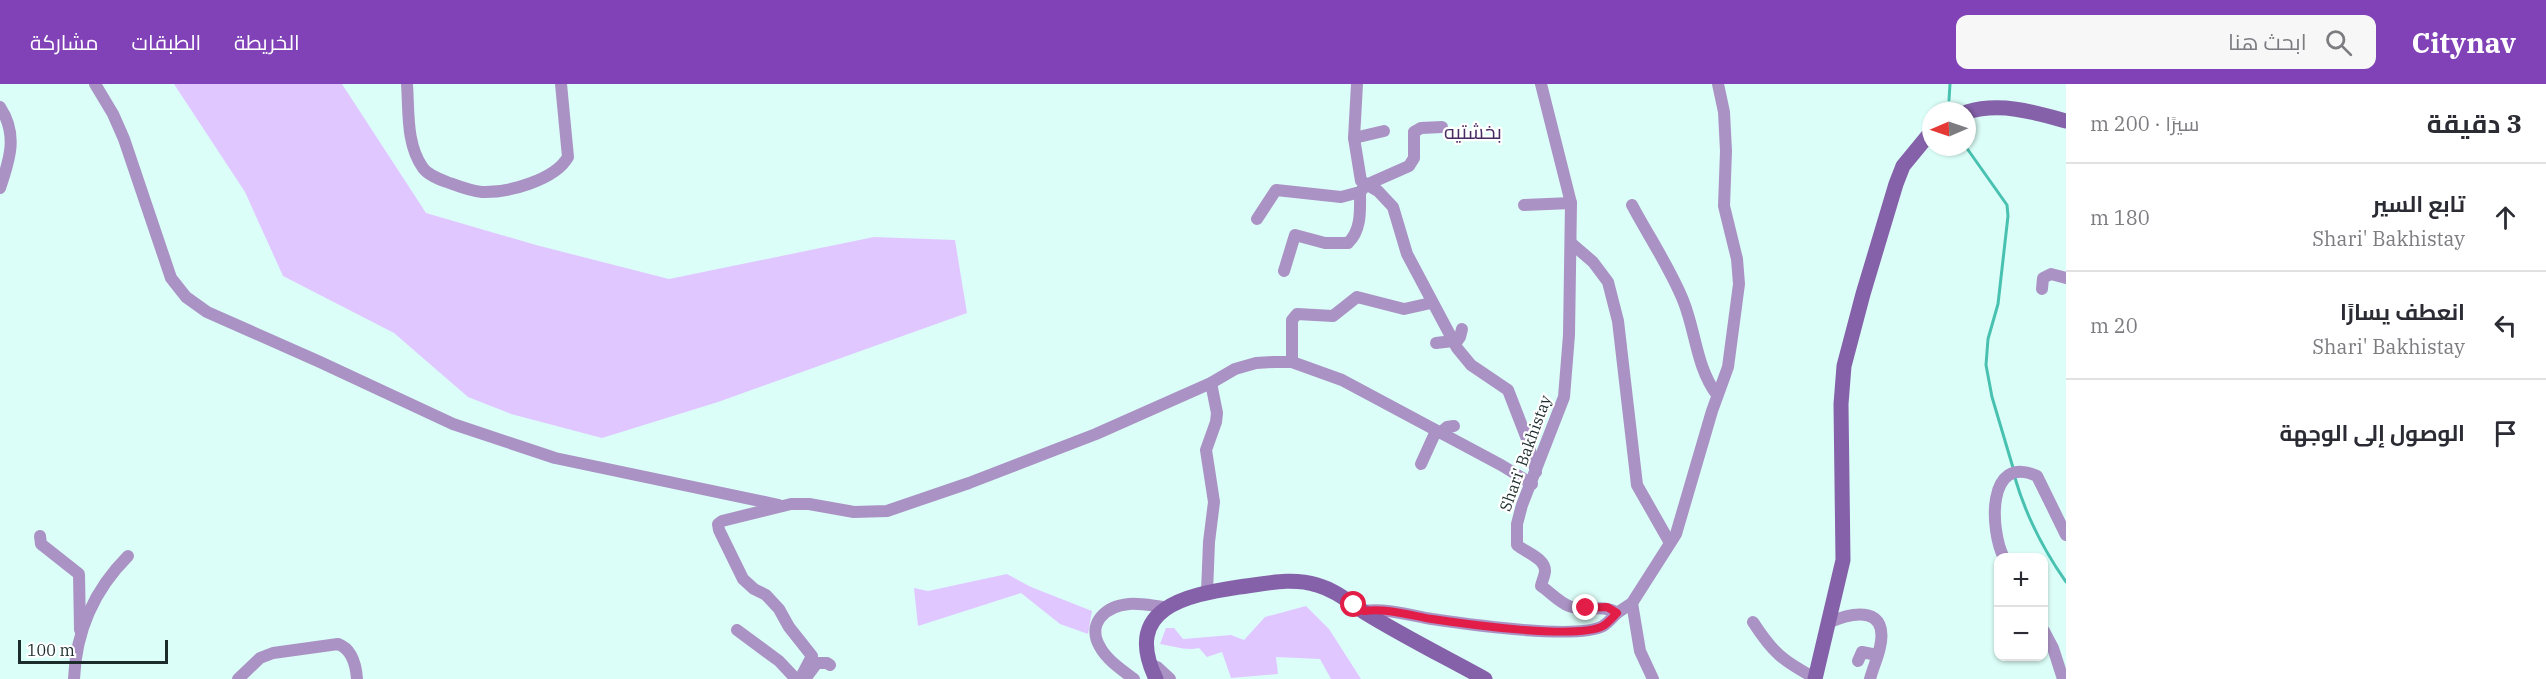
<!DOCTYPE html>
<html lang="ar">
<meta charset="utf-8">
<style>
:root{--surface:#fff;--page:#f7f7f7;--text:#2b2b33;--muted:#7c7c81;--line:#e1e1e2;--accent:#8242b7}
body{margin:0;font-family:"IBM Plex Serif",Cairo,serif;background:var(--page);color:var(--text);direction:rtl}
.controls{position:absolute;right:18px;bottom:18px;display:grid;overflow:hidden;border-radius:12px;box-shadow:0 2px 4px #0004}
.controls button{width:54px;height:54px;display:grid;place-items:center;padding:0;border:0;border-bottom:2px solid var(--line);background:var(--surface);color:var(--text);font:30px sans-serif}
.compass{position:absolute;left:1922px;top:18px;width:54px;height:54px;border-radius:50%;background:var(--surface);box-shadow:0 2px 4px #0004;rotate:268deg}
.scale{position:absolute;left:18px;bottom:15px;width:150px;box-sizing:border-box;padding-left:6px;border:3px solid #1c2c2a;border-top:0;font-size:16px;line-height:21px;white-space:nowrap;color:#1c2c2a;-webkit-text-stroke:4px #fff;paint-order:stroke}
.stop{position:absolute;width:18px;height:18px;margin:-14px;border:4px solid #e11d48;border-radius:50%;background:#fff}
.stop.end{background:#e11d48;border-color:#fff;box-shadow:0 2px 6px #0008}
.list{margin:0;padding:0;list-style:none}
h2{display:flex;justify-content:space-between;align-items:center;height:78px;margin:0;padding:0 24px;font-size:26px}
h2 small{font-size:20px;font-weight:400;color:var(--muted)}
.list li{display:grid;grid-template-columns:39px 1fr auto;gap:18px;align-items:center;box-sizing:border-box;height:108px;padding:0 24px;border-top:2px solid var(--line)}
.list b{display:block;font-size:22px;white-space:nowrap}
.list p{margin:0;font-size:20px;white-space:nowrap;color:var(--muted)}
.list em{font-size:20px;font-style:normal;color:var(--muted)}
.icon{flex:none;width:33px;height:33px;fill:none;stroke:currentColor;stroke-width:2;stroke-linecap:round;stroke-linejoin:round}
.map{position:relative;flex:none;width:2066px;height:595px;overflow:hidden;direction:ltr}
header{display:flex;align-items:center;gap:36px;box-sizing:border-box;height:84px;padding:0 30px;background:var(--accent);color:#fff}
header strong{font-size:28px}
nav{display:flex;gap:33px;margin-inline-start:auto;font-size:21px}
.search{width:420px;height:54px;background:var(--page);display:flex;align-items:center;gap:15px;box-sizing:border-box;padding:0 21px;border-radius:12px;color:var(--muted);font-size:22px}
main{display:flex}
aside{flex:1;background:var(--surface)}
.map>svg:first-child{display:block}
.green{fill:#e1c7ff}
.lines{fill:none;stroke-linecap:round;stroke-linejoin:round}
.stream{stroke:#48c1b1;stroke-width:3}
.street{stroke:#aa92c4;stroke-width:12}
.secondary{stroke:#8561a9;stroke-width:15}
.route{stroke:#e11d48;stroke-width:8}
.labels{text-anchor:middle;stroke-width:4.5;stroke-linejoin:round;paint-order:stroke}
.street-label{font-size:16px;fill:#1c2c2a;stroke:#fff}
.quarter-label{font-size:20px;fill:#482a63;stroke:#fff}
</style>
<header>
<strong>Citynav</strong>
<div class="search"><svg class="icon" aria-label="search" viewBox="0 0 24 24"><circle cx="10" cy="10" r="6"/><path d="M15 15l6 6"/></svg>ابحث هنا</div>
<nav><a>الخريطة</a><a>الطبقات</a><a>مشاركة</a></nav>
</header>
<main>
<aside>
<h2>3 دقيقة<small>سيرًا · 200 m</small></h2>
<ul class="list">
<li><svg class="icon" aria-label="ahead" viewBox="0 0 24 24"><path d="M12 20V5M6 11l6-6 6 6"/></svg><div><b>تابع السير</b><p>Shari' Bakhistay</p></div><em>180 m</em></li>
<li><svg class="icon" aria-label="left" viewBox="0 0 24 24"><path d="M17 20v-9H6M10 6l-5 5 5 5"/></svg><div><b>انعطف يسارًا</b><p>Shari' Bakhistay</p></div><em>20 m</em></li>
<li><svg class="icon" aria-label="arrive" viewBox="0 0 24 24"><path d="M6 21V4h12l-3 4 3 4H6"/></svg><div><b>الوصول إلى الوجهة</b></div></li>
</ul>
</aside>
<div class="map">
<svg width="2066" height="595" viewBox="0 0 2066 595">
<rect width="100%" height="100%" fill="#dcfef8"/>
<g class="green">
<polygon points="174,0 342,0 426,129 536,161 669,195 874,153 955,156 967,229 718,318 602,354 511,330 468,313 394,249 283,192 245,108"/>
<polygon points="1007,490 1031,503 1092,527 1088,550 1060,540 1021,509 918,542 914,504 928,507"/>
<path d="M 1306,522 L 1329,545 L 1361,595 L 1331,595 L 1320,575 L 1276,573 L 1278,590 L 1231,594 L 1222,568 L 1207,573 L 1199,564 C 1185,567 1174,562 1160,560 L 1166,544 L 1174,544 L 1183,555 L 1231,551 L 1244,556 L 1265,533 Z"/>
</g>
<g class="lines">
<g class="stream">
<polyline points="1949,16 1950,0"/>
<polyline points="1966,63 2007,121 2008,132 1998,220 1988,255 1986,281 1992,313 2014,387"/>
<path d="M 2015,394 C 2026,432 2043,465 2066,498"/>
</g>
<g class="street">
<polyline points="95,0 113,30 124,55 171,194 186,213 207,228 320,278 453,340 555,374 779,421"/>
<path d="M 407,0 C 409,28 406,60 423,84 C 428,91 439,95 447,98 C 458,102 470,107 482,108 C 508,109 555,96 568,73 L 561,0"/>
<polyline points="1357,0 1354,54 1361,97 1378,107 1393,123 1407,170 1457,264 1471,281 1508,306 1527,355 1536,388"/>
<path d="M 0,23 C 18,50 10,75 0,104"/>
<polyline points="1354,54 1384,47"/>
<polyline points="1524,121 1571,119"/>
<path d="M 1632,121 C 1649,153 1669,182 1683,216 C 1696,248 1696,283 1717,311"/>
<polyline points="1257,135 1276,106 1341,113 1360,108 1366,101 1409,82 1414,74 1414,48 1421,44 1442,43"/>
<polyline points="1571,159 1593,178 1608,198 1618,237 1637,401 1670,459"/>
<path d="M 1284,187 L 1295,151 L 1325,159 L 1348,159 C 1362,146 1360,125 1360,108"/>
<polyline points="2042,205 2043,194 2051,190 2066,194"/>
<polyline points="1436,259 1453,257"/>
<polyline points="1455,260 1460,253 1462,245"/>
<polyline points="1292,278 1292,236 1297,230 1333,232 1357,213 1404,225 1431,219"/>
<polyline points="1440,349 1447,343 1454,342"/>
<polyline points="1421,380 1436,347"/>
<polyline points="40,452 41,460 79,490 80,546"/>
<path d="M 2004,474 C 1990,447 1986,369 2037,392 L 2066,451"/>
<polyline points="1207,508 1209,458 1214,418 1206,366 1216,338 1217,329 1211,299"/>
<polyline points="1632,519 1640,567 1653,595"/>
<path d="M 1364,527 C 1387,524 1409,531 1432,535 C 1466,540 1577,556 1603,542 C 1608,539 1613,533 1617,529 C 1601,519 1586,529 1569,522 C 1559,518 1550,508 1541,502 C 1542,497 1545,491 1545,487 C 1545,474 1525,468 1517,461 L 1517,440 L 1522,421 L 1564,313 L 1569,251 L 1571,119 L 1541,0"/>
<polyline points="1617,529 1632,519 1676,450 1712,327 1728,283 1739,200 1737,175 1724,122 1726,67 1724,28 1718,0"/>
<path d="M 1753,538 C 1773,569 1783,577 1815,594"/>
<path d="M 1830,538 C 1855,527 1889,523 1880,563 C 1878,573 1873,584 1870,595"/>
<polyline points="737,546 779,577 796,595"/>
<polyline points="2044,547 2053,564 2063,595"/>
<polyline points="1858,577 1862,568 1877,571"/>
<polyline points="1149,580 1157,583 1170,595"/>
<polyline points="808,591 817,579 827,579 830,581"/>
<path d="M 74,595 C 76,546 94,506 128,472"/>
<path d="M 238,595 L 260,574 L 273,569 L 338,560 C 352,565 356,581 357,595"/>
<polyline points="800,595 812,572 789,543 779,525 766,511 754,505 743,495 719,446 718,440 722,437 791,420 809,420 854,428 887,427 969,399 1096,350 1211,299 1235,285 1256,279 1274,278 1292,278 1342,296 1501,381 1532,400"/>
<path d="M 1134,595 C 1122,586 1107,576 1100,563 C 1086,539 1106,522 1129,520 C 1141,519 1154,522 1166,523"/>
</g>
<g class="secondary">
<path d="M 1967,28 C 2000,18 2034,28 2066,37"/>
<path d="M 1156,595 C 1122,524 1186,511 1239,503 C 1265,500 1291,493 1317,501 C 1335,506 1349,518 1364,528 C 1403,552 1445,573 1485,595"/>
<polyline points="1815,595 1843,476 1841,320 1844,282 1863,210 1896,100 1903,82 1931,48"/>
</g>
</g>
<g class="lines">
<path class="route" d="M 1354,521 L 1364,527 C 1387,524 1409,531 1432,535 C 1465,540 1577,556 1603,542 C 1608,539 1613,533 1617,529 L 1607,523 L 1586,524"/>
</g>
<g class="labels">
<g class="street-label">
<text transform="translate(1525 369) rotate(-70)" y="6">Shari' Bakhistay</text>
</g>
<g class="quarter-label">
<text x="1473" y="55">بخشتيه</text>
</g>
</g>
</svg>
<div class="controls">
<button>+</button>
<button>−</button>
</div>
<svg class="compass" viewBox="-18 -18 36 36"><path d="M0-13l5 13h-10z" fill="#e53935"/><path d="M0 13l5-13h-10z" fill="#7c7c81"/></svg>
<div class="scale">100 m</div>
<div class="stop" style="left:1354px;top:521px"></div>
<div class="stop end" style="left:1586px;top:524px"></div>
</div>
</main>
